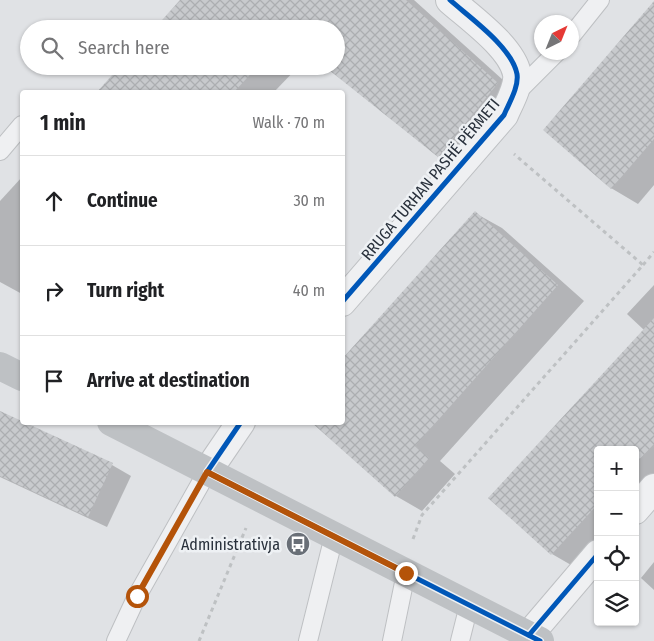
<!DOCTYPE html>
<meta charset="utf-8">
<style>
:root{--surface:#fff;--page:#f2f2f2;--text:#202124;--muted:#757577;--line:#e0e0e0}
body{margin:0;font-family:"Fira Sans Condensed",sans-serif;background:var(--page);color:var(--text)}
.controls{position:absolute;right:15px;bottom:15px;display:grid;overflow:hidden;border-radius:5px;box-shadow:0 1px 4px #0004}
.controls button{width:45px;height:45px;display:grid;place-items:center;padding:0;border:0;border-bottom:1px solid var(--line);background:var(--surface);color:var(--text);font:25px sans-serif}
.compass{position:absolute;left:534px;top:15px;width:45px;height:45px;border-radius:50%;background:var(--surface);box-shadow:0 1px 4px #0004;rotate:43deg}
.stop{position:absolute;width:15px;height:15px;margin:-11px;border:4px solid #b45309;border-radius:50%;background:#fff}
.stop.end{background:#b45309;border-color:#fff;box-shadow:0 1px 5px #0008}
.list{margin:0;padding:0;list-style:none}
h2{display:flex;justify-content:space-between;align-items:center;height:65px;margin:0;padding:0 20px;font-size:21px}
h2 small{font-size:16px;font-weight:400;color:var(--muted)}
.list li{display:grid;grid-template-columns:32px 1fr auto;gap:15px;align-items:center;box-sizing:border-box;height:90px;padding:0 20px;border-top:1px solid var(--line)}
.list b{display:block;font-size:19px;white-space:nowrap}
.list em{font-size:16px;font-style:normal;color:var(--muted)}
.icon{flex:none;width:28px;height:28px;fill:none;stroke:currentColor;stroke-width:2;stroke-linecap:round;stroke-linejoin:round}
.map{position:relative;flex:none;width:654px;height:641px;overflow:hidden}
.search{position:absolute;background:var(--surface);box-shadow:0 1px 4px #0004;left:20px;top:20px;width:325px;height:55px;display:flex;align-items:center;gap:12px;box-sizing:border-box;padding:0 18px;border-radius:28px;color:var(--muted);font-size:19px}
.panel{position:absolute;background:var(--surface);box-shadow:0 1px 4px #0004;left:20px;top:90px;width:325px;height:335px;border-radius:5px}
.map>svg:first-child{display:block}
.shadow{fill:#0003}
.building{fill:url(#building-cross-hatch)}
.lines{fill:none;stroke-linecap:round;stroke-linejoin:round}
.lane-casing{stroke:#bec0c3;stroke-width:20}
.street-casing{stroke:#bec0c3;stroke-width:30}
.path{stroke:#bec1c3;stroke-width:3;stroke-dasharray:4 4;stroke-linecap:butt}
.lane{stroke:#eff0f2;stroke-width:18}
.street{stroke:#eff0f2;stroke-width:28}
.secondary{stroke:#bec1c4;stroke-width:28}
.cycleway-casing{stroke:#eef1f4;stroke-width:8}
.cycleway{stroke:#0057b8;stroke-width:5}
.route{stroke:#b45309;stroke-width:6}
.labels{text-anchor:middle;stroke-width:5;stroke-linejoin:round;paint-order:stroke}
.street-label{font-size:16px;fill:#29313c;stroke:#eef1f4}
.poi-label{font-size:16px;fill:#29313c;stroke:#eef1f4;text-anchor:end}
</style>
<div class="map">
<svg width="654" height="641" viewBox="0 0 654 641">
<defs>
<pattern id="building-cross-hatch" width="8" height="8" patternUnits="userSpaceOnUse" patternTransform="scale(1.25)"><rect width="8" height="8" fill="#c8cacd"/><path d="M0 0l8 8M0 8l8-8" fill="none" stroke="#acaeb1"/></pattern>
</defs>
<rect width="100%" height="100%" fill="#e0e2e5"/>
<g class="shadow">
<polygon points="182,0 414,0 523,98 465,171 439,156 336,66 336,29"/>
<polygon points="654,3 654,185 638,204 611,188"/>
<polygon points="122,66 299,66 274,92 98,92"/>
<polygon points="22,177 22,294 0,282 0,201"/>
<polygon points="475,213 502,228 584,301 440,461 455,474 422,511 396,496 342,422"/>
<polygon points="654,285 654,487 635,507 635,450 598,450 598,548 578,569 552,554 644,330 627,314"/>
<polygon points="0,438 112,465 131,476 107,527 0,477"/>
<polygon points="654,562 654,590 641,578"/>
</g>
<g class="building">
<polygon points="180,0 406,0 498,83 438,157 324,66 336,66 336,29 154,29"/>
<polygon points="654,1 654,139 611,189 543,130"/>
<polygon points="120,66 258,66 234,92 97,92"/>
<polygon points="475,211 558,285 415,446 429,458 395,497 311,422 342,422 342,359"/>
<polygon points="654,318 654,444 635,464 635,450 598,450 598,504 551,555 488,498"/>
<polygon points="0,411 113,463 88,517 0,476"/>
</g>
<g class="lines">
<g class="lane-casing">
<g id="lane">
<polyline points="572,35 600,0"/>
<polyline points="513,96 557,52"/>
<polyline points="0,151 22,125"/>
<polyline points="116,641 137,596 207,472"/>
<polyline points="308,641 334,536"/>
<polyline points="392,641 406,573"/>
<polyline points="460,641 469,605"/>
</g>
</g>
<g class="street-casing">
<g id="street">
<path d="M 342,302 L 504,115 C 509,103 519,87 517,74 C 512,47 469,17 450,0"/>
<polyline points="207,472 241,422"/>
<polyline points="635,510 654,488"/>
<polyline points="529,635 598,554"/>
</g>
</g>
<g class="path">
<polyline points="643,265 654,252"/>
<polyline points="413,539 422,515 643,265 514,154"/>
<polyline points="199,641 246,528"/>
</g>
<use href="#lane" class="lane"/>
<use href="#street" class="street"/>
<g class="secondary">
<polyline points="0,366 22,377"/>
<polyline points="111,422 540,641"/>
</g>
<g class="cycleway-casing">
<g id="cycleway">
<path d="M 342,302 L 504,115 C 509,103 519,87 517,74 C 512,47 469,17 450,0"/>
<polyline points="241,422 207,472 540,641"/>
<polyline points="529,635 598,554"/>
</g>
</g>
<use href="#cycleway" class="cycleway"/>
</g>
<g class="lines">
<polyline class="route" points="137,596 207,472 406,573"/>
</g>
<defs>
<g id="bus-disc" transform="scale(1.25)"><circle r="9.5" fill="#696f77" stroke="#eef1f4"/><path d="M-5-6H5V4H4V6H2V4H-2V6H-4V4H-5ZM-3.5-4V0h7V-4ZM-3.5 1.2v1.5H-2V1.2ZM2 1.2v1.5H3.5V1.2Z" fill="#fff"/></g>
</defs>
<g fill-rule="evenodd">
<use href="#bus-disc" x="298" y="544"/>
</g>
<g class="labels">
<g class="street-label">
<text transform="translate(430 179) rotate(-50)" y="6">RRUGA TURHAN PASHË PËRMETI</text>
</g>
<g class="poi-label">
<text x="280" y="550">Administrativja</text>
</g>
</g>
</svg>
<div class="controls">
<button>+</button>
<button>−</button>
<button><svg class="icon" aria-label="locate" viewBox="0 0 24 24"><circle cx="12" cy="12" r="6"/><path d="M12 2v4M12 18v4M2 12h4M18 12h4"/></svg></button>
<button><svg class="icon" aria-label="layers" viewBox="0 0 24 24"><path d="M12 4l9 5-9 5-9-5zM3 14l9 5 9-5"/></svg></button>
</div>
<svg class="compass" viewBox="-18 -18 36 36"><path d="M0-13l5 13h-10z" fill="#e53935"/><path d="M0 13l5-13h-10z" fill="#757577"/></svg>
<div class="stop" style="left:137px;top:596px"></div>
<div class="stop end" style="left:406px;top:573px"></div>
<div class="search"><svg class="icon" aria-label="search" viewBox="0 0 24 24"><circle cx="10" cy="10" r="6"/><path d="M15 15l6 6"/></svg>Search here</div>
<section class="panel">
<h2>1 min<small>Walk · 70 m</small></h2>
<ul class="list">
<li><svg class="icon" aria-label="ahead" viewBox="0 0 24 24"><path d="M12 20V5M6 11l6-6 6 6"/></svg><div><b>Continue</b></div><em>30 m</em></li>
<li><svg class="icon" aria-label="right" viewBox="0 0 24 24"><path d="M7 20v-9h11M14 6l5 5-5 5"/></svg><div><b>Turn right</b></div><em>40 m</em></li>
<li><svg class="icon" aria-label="arrive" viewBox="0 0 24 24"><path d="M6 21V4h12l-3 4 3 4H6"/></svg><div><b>Arrive at destination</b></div></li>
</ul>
</section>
</div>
